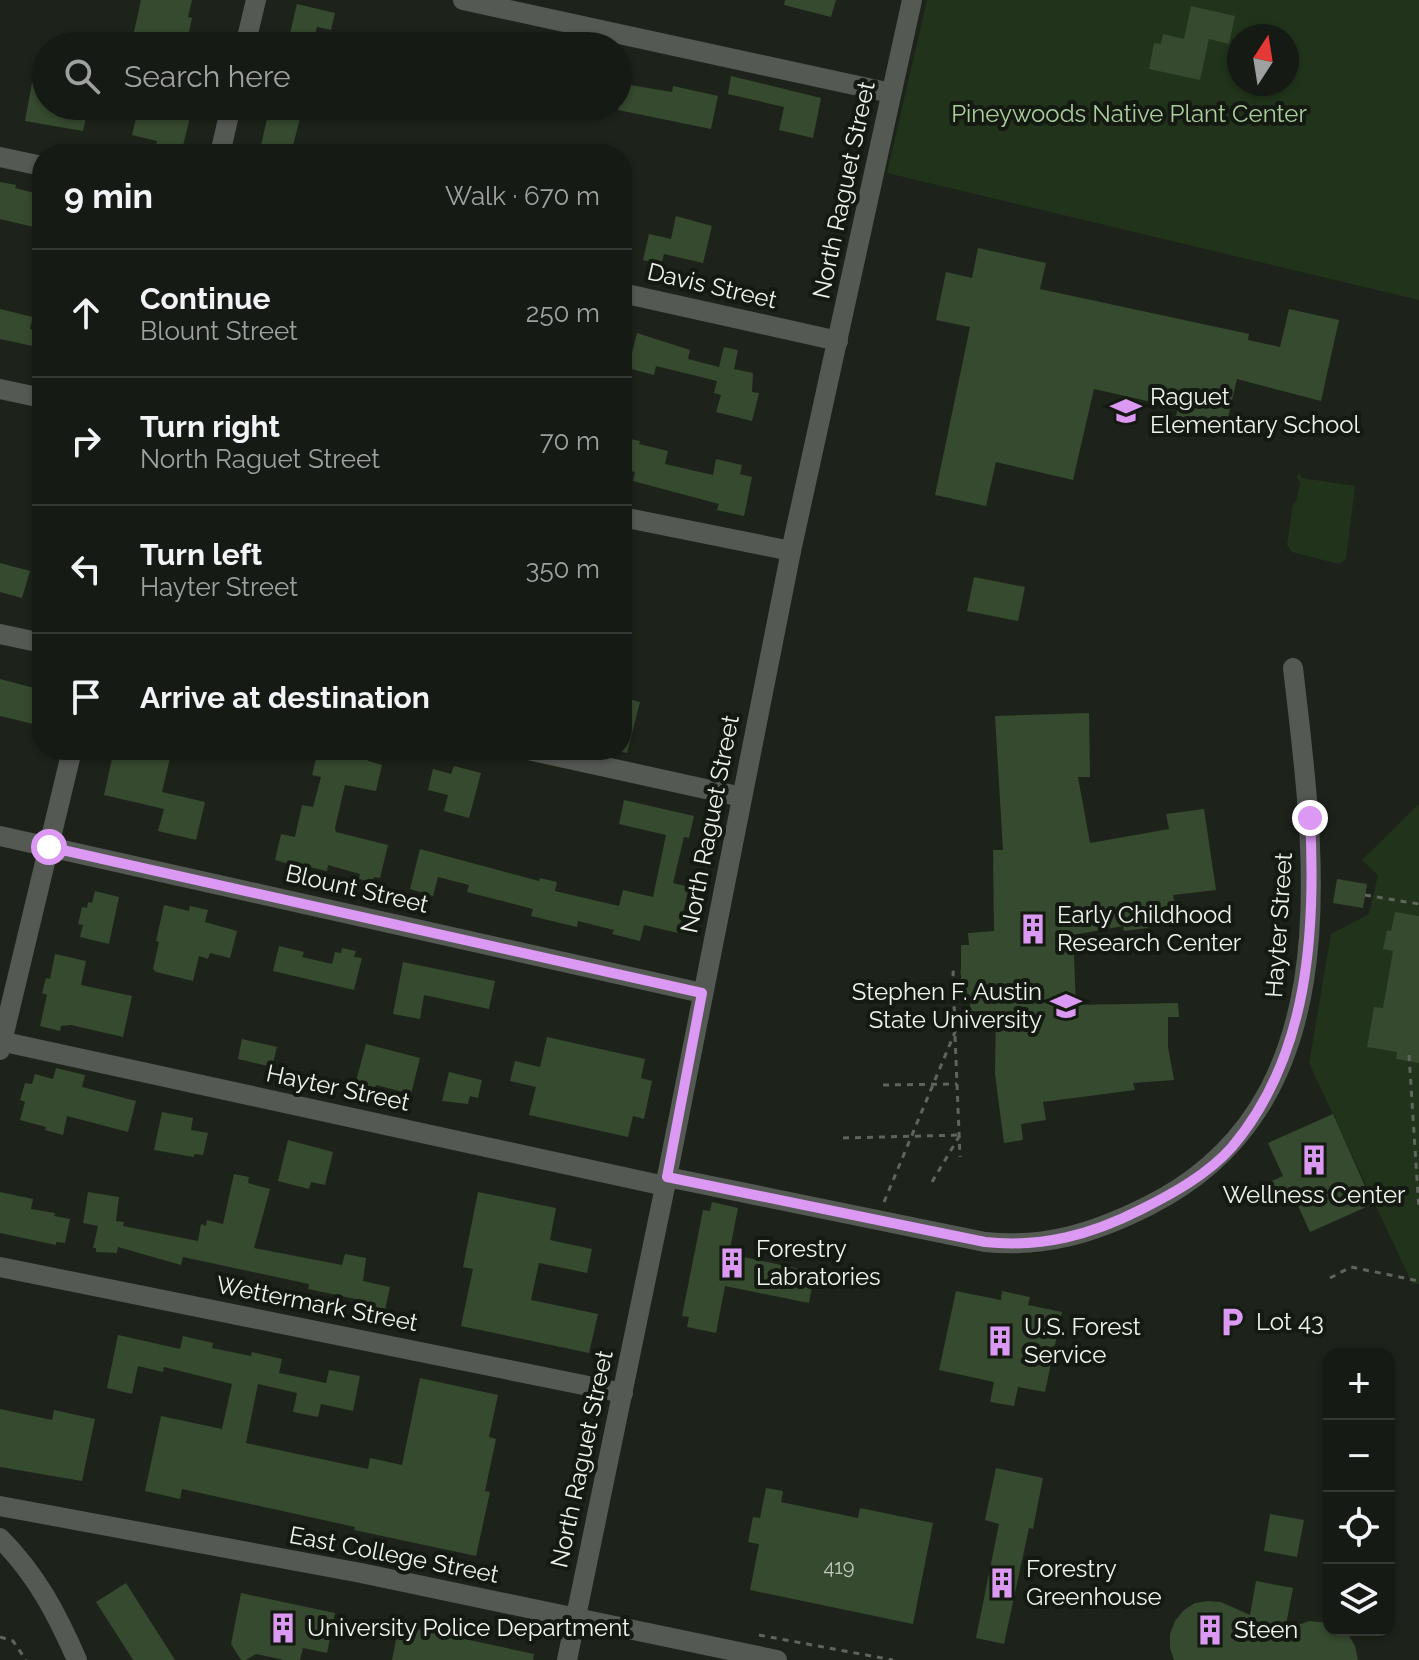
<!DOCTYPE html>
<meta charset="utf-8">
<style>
:root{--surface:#161a14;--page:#232722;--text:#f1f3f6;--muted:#9ea1a0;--line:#353834}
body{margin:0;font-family:Raleway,sans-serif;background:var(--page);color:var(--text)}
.controls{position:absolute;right:24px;bottom:24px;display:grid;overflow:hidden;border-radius:16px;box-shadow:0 2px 6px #0004}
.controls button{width:72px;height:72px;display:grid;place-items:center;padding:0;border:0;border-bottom:2px solid var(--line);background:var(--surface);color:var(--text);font:40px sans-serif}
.compass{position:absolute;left:1227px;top:24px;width:72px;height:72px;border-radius:50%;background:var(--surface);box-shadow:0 2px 6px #0004;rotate:12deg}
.stop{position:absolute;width:24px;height:24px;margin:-18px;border:6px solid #dc99f4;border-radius:50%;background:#fff}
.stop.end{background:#dc99f4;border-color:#fff;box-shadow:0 2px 8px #0008}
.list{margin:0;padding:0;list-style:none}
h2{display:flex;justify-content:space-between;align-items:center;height:104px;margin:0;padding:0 32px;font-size:34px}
h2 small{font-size:26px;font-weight:400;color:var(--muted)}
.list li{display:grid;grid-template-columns:52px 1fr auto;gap:24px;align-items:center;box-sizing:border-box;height:128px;padding:0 32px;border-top:2px solid var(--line)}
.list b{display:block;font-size:30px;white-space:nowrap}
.list p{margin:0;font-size:26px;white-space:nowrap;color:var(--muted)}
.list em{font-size:26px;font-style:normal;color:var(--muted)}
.icon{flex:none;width:44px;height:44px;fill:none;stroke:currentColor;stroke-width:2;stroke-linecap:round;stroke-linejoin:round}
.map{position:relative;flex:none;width:1419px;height:1660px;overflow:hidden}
.search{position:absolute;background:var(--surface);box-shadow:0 2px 6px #0004;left:32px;top:32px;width:600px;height:88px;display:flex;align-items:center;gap:20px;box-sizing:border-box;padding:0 28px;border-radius:44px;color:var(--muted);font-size:30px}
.panel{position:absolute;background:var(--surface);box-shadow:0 2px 6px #0004;left:32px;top:144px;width:600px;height:616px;border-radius:32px}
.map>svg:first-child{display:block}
.green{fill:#21331a;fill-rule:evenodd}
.building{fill:#364a2f}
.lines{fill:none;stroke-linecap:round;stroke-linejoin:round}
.path{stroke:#5f655c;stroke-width:3;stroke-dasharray:6 6;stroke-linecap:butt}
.minor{stroke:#555954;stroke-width:20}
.route{stroke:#dc99f4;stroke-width:10}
.labels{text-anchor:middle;stroke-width:8;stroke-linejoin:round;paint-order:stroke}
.number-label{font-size:20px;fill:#c0c9bd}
.park-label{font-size:24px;fill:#a9ce9b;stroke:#141a11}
.street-label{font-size:24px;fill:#eef3ec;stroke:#141a11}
.poi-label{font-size:24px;fill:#eef3ec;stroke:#141a11;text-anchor:start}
</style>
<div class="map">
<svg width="1419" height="1660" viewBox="0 0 1419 1660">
<rect width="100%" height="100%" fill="#1d231a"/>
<g class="green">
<path d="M 927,0 L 1419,0 L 1419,300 L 887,173 ZM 1239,36 L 1287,36 L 1287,84 L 1239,84 Z"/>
<polygon points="1300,474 1302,478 1355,486 1346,559 1339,564 1292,552 1287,545 1293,504 1296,502 1300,483 1297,476"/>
<polygon points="1419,804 1419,1284 1412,1283 1309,1063 1331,934 1369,914 1378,875 1362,860"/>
</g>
<g class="building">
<polygon points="141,0 192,0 188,17 192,18 186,46 151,46 153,36 134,32"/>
<polygon points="785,0 836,0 831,17 784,5"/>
<polygon points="297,4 335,13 331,30 317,27 312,46 287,46"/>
<polygon points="1191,6 1235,16 1229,44 1209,39 1200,80 1149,69 1154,43 1161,44 1163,34 1184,39"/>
<polygon points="731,76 821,98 813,138 779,130 784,107 728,94"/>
<polygon points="32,83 46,85 46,106 89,106 83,131 25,121"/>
<polygon points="618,83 672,92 673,86 718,96 711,129 618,110"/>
<polygon points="139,106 158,106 157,109 190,117 181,154 161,154 161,151 155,149 157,141 132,135"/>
<polygon points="270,106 303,106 291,154 259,154"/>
<polygon points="0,182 16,185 15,188 42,195 42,229 0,219"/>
<polygon points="676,216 712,226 703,263 664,254 661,265 643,260 649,234 671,239"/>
<polygon points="978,248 1046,263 1040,289 1249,334 1248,340 1280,347 1289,309 1339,320 1321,401 1237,379 1226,426 1176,416 1178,408 1094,389 1073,480 996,462 986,506 935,495 970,327 936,320 946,272 972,278"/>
<polygon points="0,309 33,317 30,329 42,331 42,348 0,339"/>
<polygon points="637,333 690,350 688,359 719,367 724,347 738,350 734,369 753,373 752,392 759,393 752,421 716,412 721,395 714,393 717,381 656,366 654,375 628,368"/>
<polygon points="626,438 640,441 639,444 668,451 665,464 713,475 716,459 742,465 740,474 752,477 744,516 717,510 719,504 633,481 635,472 622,469 622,439"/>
<polygon points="0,563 30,571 22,598 0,592"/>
<polygon points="974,577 1025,587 1018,621 967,611"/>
<polygon points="0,679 42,690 42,726 0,716"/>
<polygon points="622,697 640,702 627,753 622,752"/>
<polygon points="1089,713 1090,777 1078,777 1090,843 1169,829 1166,814 1204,809 1216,890 1173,895 1175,908 1145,912 1148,928 1124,931 1123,926 1073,935 1076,1005 1178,1003 1179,1017 1168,1017 1168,1047 1174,1080 1133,1083 1135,1090 1043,1102 1046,1120 1021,1124 1023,1140 1004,1143 995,1074 996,1011 970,1011 970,998 961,998 961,945 969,945 968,933 994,931 993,850 1003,850 995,716"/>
<polygon points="114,750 172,750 162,792 205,802 196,840 158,831 164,809 104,795"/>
<polygon points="325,750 368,759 368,761 382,765 376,791 345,785 335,828 336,832 388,845 380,878 374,877 372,882 359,879 360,874 328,865 327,871 305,866 305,869 275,860 281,834 295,837 302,805 313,807 321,777 312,775 317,755 323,756"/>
<polygon points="454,766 481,773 469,818 444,811 448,795 428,790 433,769 451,774"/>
<polygon points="624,800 694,816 689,838 684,837 673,883 689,887 678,933 644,925 640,941 612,934 614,930 578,921 577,927 531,916 533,909 467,892 469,885 438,877 433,896 410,889 420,849 539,881 540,878 557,882 555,891 619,906 623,890 653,897 666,835 619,824"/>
<polygon points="1337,879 1367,884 1363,908 1333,903"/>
<polygon points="95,891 119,897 109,944 80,937 83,925 78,924 82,907 87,908 88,902 92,903"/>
<polygon points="164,905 189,911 190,906 208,910 205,922 237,931 230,958 210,953 208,959 199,956 193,981 156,972 153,969 159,942 156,941"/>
<polygon points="1395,912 1419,916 1419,1063 1396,1059 1397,1052 1367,1047 1374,1007 1383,1008 1393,951 1383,949 1387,930 1391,931"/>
<polygon points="279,946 304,952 302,957 332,964 335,952 341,953 342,948 356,951 354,957 362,958 354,990 273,971"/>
<polygon points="55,954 86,961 81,985 132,996 123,1037 71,1025 61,1026 60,1031 40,1026 47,995 42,993 46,978 50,979"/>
<polygon points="403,962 495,981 489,1009 424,995 420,1019 393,1014"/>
<polygon points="547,1037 645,1059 641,1078 652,1081 644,1119 633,1116 628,1137 529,1115 536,1087 510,1081 515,1061 540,1067"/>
<polygon points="242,1039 277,1047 272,1067 238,1059"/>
<polygon points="366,1044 420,1058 411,1094 376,1085 374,1090 355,1085"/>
<polygon points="56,1068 85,1075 82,1087 136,1101 128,1132 67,1116 63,1135 45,1130 46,1127 20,1120 25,1102 20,1100 25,1083 32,1084 35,1074 53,1079"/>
<polygon points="449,1072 482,1080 478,1098 470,1096 468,1104 442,1101"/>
<polygon points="162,1112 193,1118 191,1130 208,1133 203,1155 194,1154 194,1157 154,1150"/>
<polygon points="1333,1114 1373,1204 1310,1232 1295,1199 1283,1204 1272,1181 1283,1176 1268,1143"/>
<polygon points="288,1140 333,1152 325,1185 311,1182 309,1189 278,1181"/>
<polygon points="234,1174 249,1177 248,1183 270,1189 254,1248 342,1265 345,1254 366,1258 363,1281 390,1287 385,1310 364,1305 365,1301 308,1289 309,1284 183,1257 181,1265 118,1247 117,1253 96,1252 96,1248 93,1248 98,1226 83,1223 88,1192 119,1197 116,1221 124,1222 123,1226 198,1241 201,1224 206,1226 207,1220 223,1224"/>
<polygon points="0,1192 33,1199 31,1209 55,1213 54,1216 70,1219 65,1243 56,1242 56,1245 0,1233"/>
<polygon points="478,1192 556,1208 550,1240 592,1249 587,1273 539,1263 531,1300 598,1314 589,1353 461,1326 473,1269 463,1267"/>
<polygon points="712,1202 738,1208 729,1254 815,1272 809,1303 725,1286 716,1333 687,1327 689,1317 682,1316 703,1210 710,1211"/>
<polygon points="956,1291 1001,1300 1002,1291 1030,1297 1028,1305 1062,1312 1045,1392 1018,1387 1014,1406 990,1402 994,1382 939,1370"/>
<polygon points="118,1335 180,1349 183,1336 213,1343 212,1348 251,1356 252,1352 282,1359 279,1373 326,1383 329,1370 360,1376 353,1411 321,1404 318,1417 293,1412 297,1393 258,1384 246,1443 368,1469 370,1458 402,1465 420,1378 498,1395 489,1437 496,1439 485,1491 490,1492 476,1556 354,1530 355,1527 182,1489 180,1499 145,1491 161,1416 222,1429 232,1384 164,1367 163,1372 138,1366 132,1394 107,1388"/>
<polygon points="0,1409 52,1420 54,1410 95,1419 82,1481 0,1467"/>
<polygon points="996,1468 1043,1478 1033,1529 1029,1528 1004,1644 976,1638 999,1524 985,1520"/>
<polygon points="766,1488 783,1491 781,1502 858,1518 860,1508 933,1523 913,1624 750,1590 759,1544 748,1542 753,1517 760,1518"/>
<polygon points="1270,1514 1304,1520 1297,1557 1264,1551"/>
<polygon points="1256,1581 1293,1588 1285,1630 1309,1621 1329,1623 1329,1630 1342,1630 1348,1634 1355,1646 1358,1660 1174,1660 1170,1648 1170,1634 1175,1621 1184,1610 1195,1603 1208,1601 1221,1602 1250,1615"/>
<polygon points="126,1583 175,1660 133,1660 96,1602"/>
<polygon points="241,1593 335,1613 327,1653 303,1648 300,1660 284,1660 256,1654 246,1660 241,1660 231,1644"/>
<polygon points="399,1625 534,1654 533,1660 392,1660"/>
</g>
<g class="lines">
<g class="path">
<polyline points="1365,895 1419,904"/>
<polyline points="955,1036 960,1157"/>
<polyline points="1409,1055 1419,1210"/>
<polyline points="883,1085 957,1084"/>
<polyline points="843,1138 960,1135"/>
<polyline points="932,1182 960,1135"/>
<polyline points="884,1202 955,1032 953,972 961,972"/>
<polyline points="1330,1278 1351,1267 1419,1281"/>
<polyline points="759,1635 893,1660"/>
<polyline points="0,1637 13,1641 26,1660"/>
</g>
<g class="minor">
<polyline points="463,0 891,93"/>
<polyline points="245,46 256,0"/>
<polyline points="220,154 231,106"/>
<polyline points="0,157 42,166"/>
<polyline points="622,293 838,341"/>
<polyline points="0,389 42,398"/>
<polyline points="622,517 791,551"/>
<polyline points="0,634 42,643"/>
<polyline points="528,750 742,797"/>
<polyline points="0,836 702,993"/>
<polyline points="0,1041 665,1186"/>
<polyline points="0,1050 72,750"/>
<path d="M 667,1177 L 985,1242 C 1045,1248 1094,1233 1148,1206 C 1353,1104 1315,857 1293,668"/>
<polyline points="0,1267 623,1393"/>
<polyline points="0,1506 361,1573 777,1660"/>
<path d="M 0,1538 C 36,1574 57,1614 77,1660"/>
<polyline points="567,1660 667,1177 791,551 912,0"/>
</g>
</g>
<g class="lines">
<path class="route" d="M 49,847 L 702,993 L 667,1177 L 985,1242 C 1042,1248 1091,1235 1142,1209 C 1174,1193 1208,1174 1232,1147 C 1309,1056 1316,931 1310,818"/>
</g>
<defs>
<g id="school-bare" transform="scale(2.4)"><path d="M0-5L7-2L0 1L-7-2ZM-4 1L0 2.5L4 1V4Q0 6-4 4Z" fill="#dc99f4" stroke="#141a11" stroke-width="2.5" paint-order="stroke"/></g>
<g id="building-bare" transform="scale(2.4)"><path d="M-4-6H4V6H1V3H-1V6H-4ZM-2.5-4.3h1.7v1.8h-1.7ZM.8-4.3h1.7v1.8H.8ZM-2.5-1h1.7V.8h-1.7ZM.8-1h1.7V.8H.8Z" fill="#dc99f4" stroke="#141a11" stroke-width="2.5" paint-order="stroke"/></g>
<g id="university-bare" transform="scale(2.4)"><path d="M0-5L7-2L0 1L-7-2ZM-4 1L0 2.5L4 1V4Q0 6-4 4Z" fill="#dc99f4" stroke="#141a11" stroke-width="2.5" paint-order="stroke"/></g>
<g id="parking-bare" transform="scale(2.4)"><path d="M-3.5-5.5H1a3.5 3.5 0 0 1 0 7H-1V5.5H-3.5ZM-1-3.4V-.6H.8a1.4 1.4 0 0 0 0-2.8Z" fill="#dc99f4" stroke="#141a11" stroke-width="2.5" paint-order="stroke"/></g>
</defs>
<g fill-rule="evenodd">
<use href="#school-bare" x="1126" y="411"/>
<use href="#building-bare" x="1033" y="929"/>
<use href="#university-bare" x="1066" y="1006"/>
<use href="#building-bare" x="1314" y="1160"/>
<use href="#building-bare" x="732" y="1263"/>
<use href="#parking-bare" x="1232" y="1322"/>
<use href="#building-bare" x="1000" y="1341"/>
<use href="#building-bare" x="1002" y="1583"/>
<use href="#building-bare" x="283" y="1628"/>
<use href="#building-bare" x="1210" y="1630"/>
</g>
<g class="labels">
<g class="number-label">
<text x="839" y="1574">419</text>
</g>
<g class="park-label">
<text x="1129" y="122">Pineywoods Native Plant Center</text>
</g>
<g class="street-label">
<text transform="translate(844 190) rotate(-78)" y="8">North Raguet Street</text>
<text transform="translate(712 286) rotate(13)" y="8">Davis Street</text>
<text transform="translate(710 824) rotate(-79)" y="8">North Raguet Street</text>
<text transform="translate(357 889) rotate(13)" y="8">Blount Street</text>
<text transform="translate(1279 925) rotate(-86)" y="8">Hayter Street</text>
<text transform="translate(338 1088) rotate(12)" y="8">Hayter Street</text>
<text transform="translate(317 1304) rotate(11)" y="8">Wettermark Street</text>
<text transform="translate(582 1459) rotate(-78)" y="8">North Raguet Street</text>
<text transform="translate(394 1555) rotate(11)" y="8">East College Street</text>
</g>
<g class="poi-label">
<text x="1150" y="405">Raguet<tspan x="1150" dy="28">Elementary School</tspan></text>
<text x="1057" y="923">Early Childhood<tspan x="1057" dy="28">Research Center</tspan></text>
<text x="1042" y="1000" text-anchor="end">Stephen F. Austin<tspan x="1042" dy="28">State University</tspan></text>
<text x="1314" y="1203" text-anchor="middle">Wellness Center</text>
<text x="756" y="1257">Forestry<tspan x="756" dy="28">Labratories</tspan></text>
<text x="1256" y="1330">Lot 43</text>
<text x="1024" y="1335">U.S. Forest<tspan x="1024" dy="28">Service</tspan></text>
<text x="1026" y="1577">Forestry<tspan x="1026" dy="28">Greenhouse</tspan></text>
<text x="307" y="1636">University Police Department</text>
<text x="1234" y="1638">Steen</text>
</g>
</g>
</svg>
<div class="controls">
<button>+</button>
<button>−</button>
<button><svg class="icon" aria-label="locate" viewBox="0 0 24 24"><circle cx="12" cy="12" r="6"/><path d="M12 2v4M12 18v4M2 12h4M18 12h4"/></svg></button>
<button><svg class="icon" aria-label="layers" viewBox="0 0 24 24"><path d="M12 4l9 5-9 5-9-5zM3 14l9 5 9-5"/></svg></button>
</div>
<svg class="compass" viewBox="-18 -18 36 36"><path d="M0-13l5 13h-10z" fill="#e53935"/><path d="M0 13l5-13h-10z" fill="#9ea1a0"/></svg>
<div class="stop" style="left:49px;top:847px"></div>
<div class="stop end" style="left:1310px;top:818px"></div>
<div class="search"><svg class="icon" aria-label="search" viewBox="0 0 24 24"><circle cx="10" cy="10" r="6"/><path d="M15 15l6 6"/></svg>Search here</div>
<section class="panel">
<h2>9 min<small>Walk · 670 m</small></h2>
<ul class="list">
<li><svg class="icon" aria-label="ahead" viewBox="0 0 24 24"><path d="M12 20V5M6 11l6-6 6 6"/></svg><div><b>Continue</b><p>Blount Street</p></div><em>250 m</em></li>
<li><svg class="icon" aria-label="right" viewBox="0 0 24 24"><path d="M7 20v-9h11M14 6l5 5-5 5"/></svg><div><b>Turn right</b><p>North Raguet Street</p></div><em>70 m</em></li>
<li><svg class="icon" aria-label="left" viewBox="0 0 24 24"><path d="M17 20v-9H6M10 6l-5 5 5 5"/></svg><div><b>Turn left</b><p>Hayter Street</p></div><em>350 m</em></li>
<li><svg class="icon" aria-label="arrive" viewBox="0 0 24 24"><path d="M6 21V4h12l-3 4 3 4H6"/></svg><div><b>Arrive at destination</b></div></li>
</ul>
</section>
</div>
